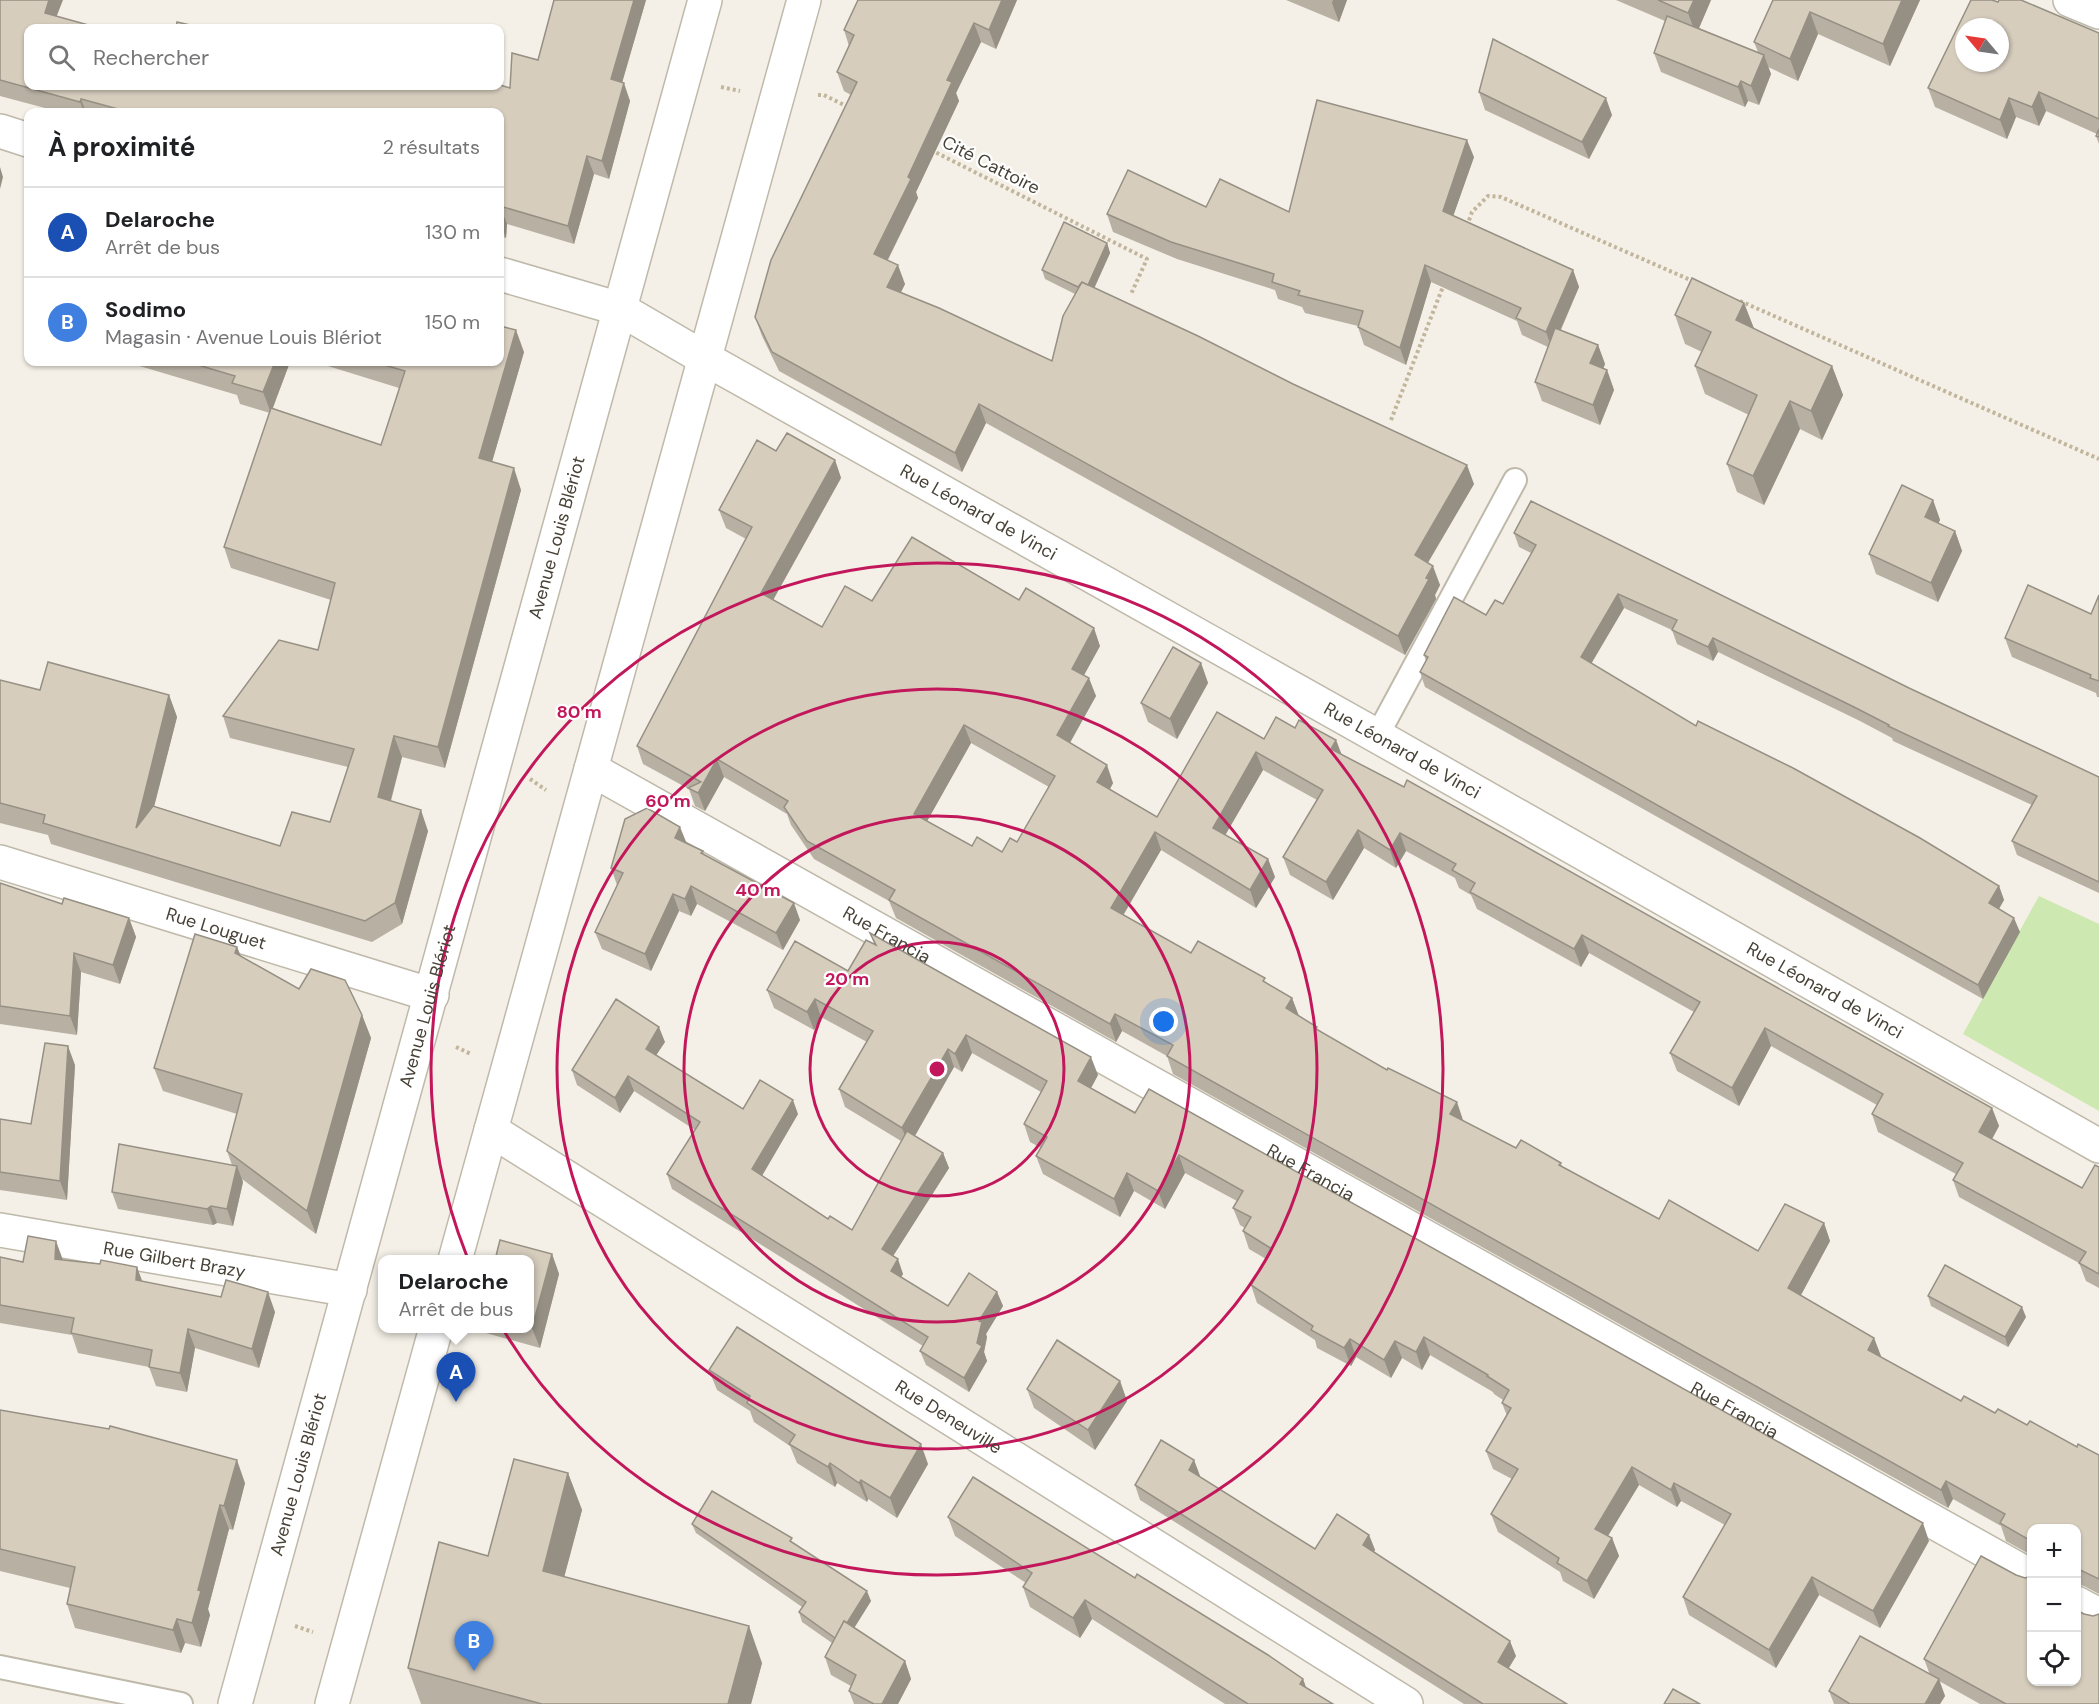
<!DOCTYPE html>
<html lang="fr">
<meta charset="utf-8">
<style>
:root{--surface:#fff;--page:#f2f2f2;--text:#202124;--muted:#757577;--line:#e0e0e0;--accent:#0f766e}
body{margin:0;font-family:"DM Sans",sans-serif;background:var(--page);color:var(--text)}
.controls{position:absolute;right:18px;bottom:18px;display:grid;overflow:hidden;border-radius:12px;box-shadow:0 2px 4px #0004}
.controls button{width:54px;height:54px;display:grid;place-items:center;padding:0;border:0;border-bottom:2px solid var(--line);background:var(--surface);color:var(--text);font:30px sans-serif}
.compass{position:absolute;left:1955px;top:18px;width:54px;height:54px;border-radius:50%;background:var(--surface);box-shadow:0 2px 4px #0004;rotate:299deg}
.you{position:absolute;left:1164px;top:1022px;width:21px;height:21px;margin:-15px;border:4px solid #fff;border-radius:50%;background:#1a73e8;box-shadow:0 0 0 9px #1a73e833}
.badge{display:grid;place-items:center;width:39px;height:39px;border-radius:50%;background:var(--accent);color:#fff;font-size:20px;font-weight:700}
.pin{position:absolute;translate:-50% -50px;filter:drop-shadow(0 2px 3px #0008)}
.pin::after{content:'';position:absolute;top:32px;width:21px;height:18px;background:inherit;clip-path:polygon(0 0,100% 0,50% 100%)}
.popup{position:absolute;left:378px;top:1255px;width:156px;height:78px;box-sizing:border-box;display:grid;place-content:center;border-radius:12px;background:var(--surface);filter:drop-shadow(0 2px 4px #0005);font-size:20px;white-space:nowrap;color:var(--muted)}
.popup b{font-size:22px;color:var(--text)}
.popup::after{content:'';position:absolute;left:50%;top:100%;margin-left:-12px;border:12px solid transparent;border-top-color:var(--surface)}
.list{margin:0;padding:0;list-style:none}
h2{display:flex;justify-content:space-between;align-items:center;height:78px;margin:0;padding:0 24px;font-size:26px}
h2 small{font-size:20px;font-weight:400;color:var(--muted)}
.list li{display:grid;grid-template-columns:39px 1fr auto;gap:18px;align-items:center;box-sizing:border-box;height:90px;padding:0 24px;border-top:2px solid var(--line)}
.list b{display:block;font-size:22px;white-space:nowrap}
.list p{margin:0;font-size:20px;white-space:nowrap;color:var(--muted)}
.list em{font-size:20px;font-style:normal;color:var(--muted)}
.icon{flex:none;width:33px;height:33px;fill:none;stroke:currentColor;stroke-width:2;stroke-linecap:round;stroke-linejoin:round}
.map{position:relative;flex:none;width:2099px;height:1704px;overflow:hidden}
.search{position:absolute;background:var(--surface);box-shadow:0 2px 4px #0004;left:24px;top:24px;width:480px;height:66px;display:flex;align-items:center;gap:15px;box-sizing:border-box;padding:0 21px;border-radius:12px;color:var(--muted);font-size:22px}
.panel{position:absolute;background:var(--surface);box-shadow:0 2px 4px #0004;left:24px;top:108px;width:480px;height:258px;border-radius:12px}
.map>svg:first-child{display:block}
.green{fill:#cde8b0}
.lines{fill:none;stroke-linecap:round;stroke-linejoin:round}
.service-casing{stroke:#bfb9aa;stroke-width:26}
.minor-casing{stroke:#bfb9aa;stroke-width:36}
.tertiary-casing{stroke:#bfb9aa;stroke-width:36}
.path{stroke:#c1b59b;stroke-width:4;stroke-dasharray:3 3;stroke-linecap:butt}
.service{stroke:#fff;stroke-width:22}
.minor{stroke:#fff;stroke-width:33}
.tertiary{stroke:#fff;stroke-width:33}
.wall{fill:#b8b0a3;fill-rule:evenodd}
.shaded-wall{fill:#969084}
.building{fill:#d6cdbd;stroke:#969084;stroke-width:1.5;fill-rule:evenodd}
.ring{fill:none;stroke:#c2185b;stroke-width:3}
.labels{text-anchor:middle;stroke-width:4.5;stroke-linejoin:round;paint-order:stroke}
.street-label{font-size:18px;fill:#474136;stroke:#fff}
.centre{fill:#c2185b;stroke:#fff;stroke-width:3}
.ring-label{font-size:18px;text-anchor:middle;font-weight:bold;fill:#c2185b;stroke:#fff;stroke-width:4.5;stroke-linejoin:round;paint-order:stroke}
</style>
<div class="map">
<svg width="2099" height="1704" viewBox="0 0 2099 1704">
<rect width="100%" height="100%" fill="#f4f0e7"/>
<polygon class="green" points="2039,896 2099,924 2099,1111 1963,1034"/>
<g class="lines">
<g class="service-casing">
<g id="service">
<polyline points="1377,736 1515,480"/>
<polyline points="0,1667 181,1704"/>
</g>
</g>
<g class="minor-casing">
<g id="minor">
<polyline points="2070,0 2099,12"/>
<polyline points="0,131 28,140"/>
<polyline points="500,274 620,309"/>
<path id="s1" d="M 704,358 L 1377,736 L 2099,1146"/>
<path id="s2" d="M 591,769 L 2032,1577"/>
<path id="s3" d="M 0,862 L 432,995"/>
<path id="s4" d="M 491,1130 L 1406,1704"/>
<path id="s5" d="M 0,1230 L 350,1290"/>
<polyline points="2076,1603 2099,1615"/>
</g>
</g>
<g class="tertiary-casing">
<g id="tertiary">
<polyline points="620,309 704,358"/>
<polyline points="455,1260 804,0"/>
<path id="s6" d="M 235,1704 L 705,0"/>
<polyline points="332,1704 436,1328"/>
</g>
</g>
<g class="path">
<polyline points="721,87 740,91"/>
<polyline points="818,95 824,95 850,108"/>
<polyline points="931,150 1147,259 1131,294"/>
<polyline points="1467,226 1472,212 1488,196 1501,197 1695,282"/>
<polyline points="1740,301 2099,459"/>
<polyline points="1391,420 1444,284"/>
<polyline points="530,779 546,790"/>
<polyline points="456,1047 471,1054"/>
<polyline points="295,1626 313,1632"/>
</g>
<use href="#service" class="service"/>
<use href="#minor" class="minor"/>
<use href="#tertiary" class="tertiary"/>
</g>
<g class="wall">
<polygon points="0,0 92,26 93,28 28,28 28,86 510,88 538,60 554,0 646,0 622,82 630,101 609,179 594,174 574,244 507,224 506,238 500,236 500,112 60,112 0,96"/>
<polygon points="858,0 1017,0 996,49 981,42 956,93 959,101 916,192 918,198 888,260 905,284 901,292 1052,361 1075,294 1045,279 1042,270 1107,243 1110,253 1094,288 1474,484 1428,563 1440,585 1435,595 1436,599 1405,655 986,423 962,472 779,371 762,336 755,317 851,95 844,91 837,72 849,46 844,30"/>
<polygon points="1286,0 1347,0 1339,22"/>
<polygon points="1616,0 1711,0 1699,28 1758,52 1754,42 1773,0 1920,0 1890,66 1818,34 1798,81 1768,67 1771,74 1759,105 1748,101 1745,107 1661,72 1654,53 1665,21"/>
<polygon points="1998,2 2099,33 2099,144 2096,136 2097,134 2046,111 2039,126 2016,117 2007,139 1935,107 1928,88"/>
<polygon points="1479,92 1612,115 1589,159 1485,110"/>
<polygon points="1474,157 1453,216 1573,270 1579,287 1561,330 1598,345 1605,364 1603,369 1607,370 1614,390 1600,425 1542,401 1535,382 1548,347 1522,335 1517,321 1431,282 1406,365 1364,345 1358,327 1358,326 1305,313 1302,307 1278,299 1275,290 1177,259 1113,232 1107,214 1206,207 1289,212"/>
<polygon points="1744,303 1754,329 1832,366 1843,395 1822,440 1800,429 1764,505 1737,492 1727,464 1749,415 1705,394 1695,366 1702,352 1685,344 1675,315"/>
<polygon points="524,352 492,462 521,490 445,768 402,757 391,801 428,831 402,924 372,942 51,844 48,835 0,823 0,680 40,690 169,695 177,717 154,806 280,846 330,822 348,767 230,738 223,716 318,650 331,600 231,568 224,547 270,413 240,404 237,395 126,362 290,362 272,409 381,445 399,388 315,362 500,362"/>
<path d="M 776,451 L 835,460 L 841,478 L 773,600 L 822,627 L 872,601 L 1019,600 L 1100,646 L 1084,675 L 1096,696 L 1070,743 L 1113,783 L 1110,789 L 1157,817 L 1264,739 L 1295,728 L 1336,740 L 1341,754 L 1992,1108 L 1999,1126 L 1992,1139 L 2082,1188 L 2099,1167 L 2099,1288 L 2086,1281 L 2079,1263 L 1959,1197 L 1953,1180 L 1956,1174 L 1878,1132 L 1872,1114 L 1877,1105 L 1771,1046 L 1739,1106 L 1677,1071 L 1670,1053 L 1694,1012 L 1589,953 L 1581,967 L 1477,909 L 1471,895 L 1459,888 L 1455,878 L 1406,851 L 1396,868 L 1364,848 L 1333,900 L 1290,875 L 1283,857 L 1317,800 L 1263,770 L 1225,835 L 1268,859 L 1275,877 L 1256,908 L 1161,850 L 1123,915 L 1191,953 L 1266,983 L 1292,998 L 1298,1015 L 1318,1030 L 1463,1121 L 1516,1148 L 1561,1163 L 1562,1167 L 1659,1219 L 1758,1251 L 1824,1223 L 1830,1241 L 1801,1295 L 1874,1338 L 1881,1357 L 1961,1401 L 2027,1425 L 2077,1447 L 2099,1455 L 2099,1594 L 2084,1586 L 2076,1584 L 2076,1528 L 2031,1528 L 2031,1555 L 2006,1541 L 2001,1526 L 1953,1499 L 1948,1508 L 1173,1074 L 1167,1056 L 1122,1031 L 1116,1042 L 896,918 L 889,901 L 814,859 L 791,825 L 787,814 L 724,777 L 705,811 L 695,806 L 689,789 L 643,764 L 637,746 L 746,539 L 726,528 L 719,510 ZM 971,743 L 1049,787 L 1017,842 L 1002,852 L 972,846 L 927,821 Z"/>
<polygon points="1933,500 1940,520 1938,523 1955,531 1962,551 1938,602 1876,574 1869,554"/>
<polygon points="1514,533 1909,688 2099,777 2099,893 2017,855 2012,841 2032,805 1893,741 1892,738 1860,721 1718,652 1713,661 1677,644 1672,630 1624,608 1591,663 1696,726 1999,886 2004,900 1999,909 2020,932 1983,999 1425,687 1420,672 1426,661 1424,655 1503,604 1531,553 1519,547"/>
<polygon points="2099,595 2099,697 2097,697 2096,693 2012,657 2005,638 2091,614"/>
<polygon points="1201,663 1208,683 1177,739 1148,722 1141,703"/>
<polygon points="686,843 703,851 704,855 800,920 783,950 697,904 691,916 679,911 651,971 602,949 595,932 617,885 611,868"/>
<polygon points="0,883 62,904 129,918 136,937 120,984 81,972 77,1035 0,1024"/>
<polygon points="870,933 1098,1075 1091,1088 1929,1541 1880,1628 1819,1595 1776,1668 1689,1615 1683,1597 1725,1525 1681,1501 1677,1507 1639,1485 1608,1536 1612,1538 1619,1556 1594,1599 1563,1581 1560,1572 1498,1532 1491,1514 1512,1479 1493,1469 1486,1451 1507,1416 1502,1403 1503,1400 1494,1394 1493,1392 1430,1355 1422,1370 1402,1358 1391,1378 1356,1357 1351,1366 1317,1348 1315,1340 1257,1303 1251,1285 1266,1259 1249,1249 1243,1231 1245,1228 1240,1225 1233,1208 1237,1201 1185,1173 1165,1209 1134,1191 1120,1217 1043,1174 1036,1156 1041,1148 1030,1142 1024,1124 1041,1092 972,1053 962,1072 954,1067 915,1136 943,1153 949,1168 893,1256 903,1274 901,1277 948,1306 997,1292 1003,1306 986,1334 987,1337 984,1352 987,1361 969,1392 926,1365 920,1351 923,1346 672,1189 667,1174 695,1130 634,1091 620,1113 577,1085 572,1070 665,1042 656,1055 743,1109 798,1114 762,1176 828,1219 852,1230 901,1141 845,1107 839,1089 867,1042 821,1017 814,1030 774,1008 767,990 848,971 874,944"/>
<polygon points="237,947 241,956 299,989 362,1015 371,1038 316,1234 242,1179 243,1182 233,1226 217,1223 213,1225 118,1209 112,1192 232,1165 227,1151 237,1114 163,1091 154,1068"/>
<polygon points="75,1065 67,1200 0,1190 0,1119 31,1124"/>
<polygon points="552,1254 559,1274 540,1348 486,1333 485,1329 530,1329 530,1260"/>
<polygon points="0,1257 23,1262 63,1260 137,1267 142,1282 275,1312 259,1368 195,1348 187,1392 156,1386 149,1367 78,1353 72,1335 0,1323"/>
<polygon points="1928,1296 2026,1317 2008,1347 1931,1306"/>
<polygon points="709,1370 928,1464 897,1518 868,1499 867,1502 837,1483 835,1487 797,1463 790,1446 754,1422 750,1411 717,1390"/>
<polygon points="1120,1381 1127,1401 1095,1450 1034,1408 1027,1389"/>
<polygon points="0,1410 245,1483 233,1530 229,1529 208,1609 210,1615 201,1647 185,1643 181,1653 75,1628 67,1604 70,1588 0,1571"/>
<polygon points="1194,1460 1200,1476 1199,1477 1315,1549 1369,1535 1375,1550 1374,1552 1516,1656 1509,1668 1567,1704 1464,1704 1140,1500 1135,1485"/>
<polygon points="568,1473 582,1510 564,1577 762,1663 751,1704 421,1704 408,1668 488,1556"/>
<polygon points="948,1517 1135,1578 1303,1679 1306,1688 1333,1704 1225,1704 1092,1619 1080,1638 1030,1607 1023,1587 1026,1583 955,1536"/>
<polygon points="692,1524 794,1543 871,1601 854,1628 905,1661 911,1679 898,1704 854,1704 849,1691 851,1686 831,1675 825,1657 832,1643 802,1622 799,1612 802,1607 696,1533"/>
<polygon points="2016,1575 2025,1578 2099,1704 1980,1704 1939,1681 1945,1696 1940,1704 1834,1704 1829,1691 1930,1675 1924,1659"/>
</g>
<g class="shaded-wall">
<polygon points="49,0 63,0 52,28 45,13"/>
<polygon points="634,0 646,0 618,97 611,79"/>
<polygon points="1002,0 1017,0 996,49 989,30"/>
<polygon points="1333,0 1347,0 1339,22 1332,3"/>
<polygon points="1694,0 1711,0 1696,35 1688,13"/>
<polygon points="1902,0 1920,0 1890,66 1883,44"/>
<polygon points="1810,12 1818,34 1798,81 1790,59"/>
<polygon points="974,23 981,42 956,93 959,101 916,192 918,198 881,273 874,254 908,177 947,80"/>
<polygon points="1764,55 1771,74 1759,105 1751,86"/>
<polygon points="1741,81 1748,101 1745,107 1738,87"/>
<polygon points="624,83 630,101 609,179 602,161"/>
<polygon points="2039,92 2046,111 2039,126 2032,107"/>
<polygon points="1606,98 1612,115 1589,159 1582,142"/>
<polygon points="2009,98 2016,117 2007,139 2000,120"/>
<polygon points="81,99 86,112 84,112 80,102"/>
<polygon points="1467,140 1474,157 1449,228 1443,211"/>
<polygon points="587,156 594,174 574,244 568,226"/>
<polygon points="0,167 3,177 0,189"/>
<polygon points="500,206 507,224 506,238 500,221"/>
<polygon points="1107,243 1110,253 1089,300 1085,291"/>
<polygon points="898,265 905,284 894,306 887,287"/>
<polygon points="1425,265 1431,282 1406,365 1400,348"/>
<polygon points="1573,270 1579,287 1552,349 1546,332"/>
<polygon points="1744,303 1755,331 1736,320"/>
<polygon points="516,330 524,352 487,479 479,458"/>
<polygon points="1598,345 1605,364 1597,383 1590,363"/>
<polygon points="275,362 290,362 271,413 263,392"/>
<polygon points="1832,366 1843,395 1822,440 1811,411"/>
<polygon points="1607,370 1614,390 1600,425 1593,405"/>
<polygon points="1790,401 1800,429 1764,505 1753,476"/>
<polygon points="979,404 986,423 962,472 955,453"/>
<polygon points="835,460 841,478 767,611 761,593"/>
<polygon points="1467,465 1474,484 1421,574 1415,555"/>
<polygon points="514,468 521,490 445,768 438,747"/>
<polygon points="1933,500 1940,520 1932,537 1925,517"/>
<polygon points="1955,531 1962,551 1938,602 1931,583"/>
<polygon points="1433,566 1440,585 1435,595 1436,599 1405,655 1398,636"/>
<polygon points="1618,594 1624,608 1587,671 1581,657"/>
<polygon points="1094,628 1100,646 1078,686 1072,669"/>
<polygon points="1713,638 1718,652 1713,661 1708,647"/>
<polygon points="1201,663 1208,683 1177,739 1170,719"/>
<polygon points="1089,678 1096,696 1064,753 1057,735"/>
<polygon points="169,695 177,717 143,850 136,828"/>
<polygon points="964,725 971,743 921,832 914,814"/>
<polygon points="394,736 402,757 386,818 378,797"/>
<polygon points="1336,740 1343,758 1331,749"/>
<polygon points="1256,752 1263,770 1219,846 1213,828"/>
<polygon points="717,759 724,777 705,811 698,793"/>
<polygon points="1107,765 1113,783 1104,800 1097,782"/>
<polygon points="421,810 428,831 402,924 395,903"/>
<polygon points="680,827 687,844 675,838"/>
<polygon points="1358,830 1364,848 1333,900 1326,882"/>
<polygon points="1155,832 1161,850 1117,926 1111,908"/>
<polygon points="1400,833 1406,851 1396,868 1390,850"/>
<polygon points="1268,859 1275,877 1256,908 1250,890"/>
<polygon points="691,886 697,904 691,916 685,899"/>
<polygon points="1999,886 2004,900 1994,917 1989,903"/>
<polygon points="673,894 679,911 651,971 645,954"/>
<polygon points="794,903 800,920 783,950 776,933"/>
<polygon points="129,918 136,937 120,984 113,965"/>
<polygon points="2014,918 2020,932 1983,999 1978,985"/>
<polygon points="1582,935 1589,953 1581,967 1574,949"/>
<polygon points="237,947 246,970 235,953"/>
<polygon points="74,953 81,972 77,1035 70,1016"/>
<polygon points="1292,998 1299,1016 1286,1008"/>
<polygon points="815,999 821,1017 814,1030 807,1012"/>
<polygon points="1115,1014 1122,1031 1116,1042 1110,1024"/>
<polygon points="362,1015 371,1038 316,1234 307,1211"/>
<polygon points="659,1027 665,1042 651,1063 646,1049"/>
<polygon points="1765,1028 1771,1046 1739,1106 1732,1088"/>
<polygon points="966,1035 972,1053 962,1072 955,1054"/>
<polygon points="68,1046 75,1065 67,1200 60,1181"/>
<polygon points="948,1049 954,1067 909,1146 902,1128"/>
<polygon points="1091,1057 1098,1075 1085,1099 1078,1081"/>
<polygon points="628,1076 634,1091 620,1113 615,1098"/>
<polygon points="793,1100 798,1114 757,1184 752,1169"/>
<polygon points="1457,1102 1463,1120 1456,1132 1450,1114"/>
<polygon points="1992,1108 1999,1126 1986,1150 1979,1132"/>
<polygon points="943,1153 949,1168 888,1264 882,1249"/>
<polygon points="1179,1155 1185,1173 1165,1209 1158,1191"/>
<polygon points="237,1166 243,1182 233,1226 227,1209"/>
<polygon points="1127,1173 1134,1191 1120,1217 1114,1199"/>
<polygon points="211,1206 217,1223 213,1225 207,1209"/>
<polygon points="1824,1223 1830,1241 1795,1306 1788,1288"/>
<polygon points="56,1241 63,1260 62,1279 55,1259"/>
<polygon points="552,1254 559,1274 540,1348 532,1328"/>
<polygon points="898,1259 903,1274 896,1286 891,1271"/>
<polygon points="137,1267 144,1286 136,1280"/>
<polygon points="268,1292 275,1312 259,1368 252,1349"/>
<polygon points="997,1292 1003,1306 986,1334 987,1337 984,1352 987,1361 969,1392 964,1378 977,1343 979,1321"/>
<polygon points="2022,1307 2026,1317 2008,1347 2005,1337"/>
<polygon points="188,1329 195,1348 187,1392 180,1373"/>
<polygon points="1424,1337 1430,1355 1422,1370 1416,1352"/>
<polygon points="1874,1338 1881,1356 1874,1368 1868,1350"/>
<polygon points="1350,1339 1356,1357 1351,1366 1344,1348"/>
<polygon points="1395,1341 1402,1358 1391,1378 1384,1360"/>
<polygon points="1120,1381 1127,1401 1095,1450 1088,1430"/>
<polygon points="921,1444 928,1464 897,1518 890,1498"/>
<polygon points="237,1460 245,1483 233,1530 224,1506"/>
<polygon points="1194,1460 1200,1476 1194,1486 1189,1470"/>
<polygon points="830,1463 837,1483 835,1487 828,1467"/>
<polygon points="1632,1467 1639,1485 1601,1547 1595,1529"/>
<polygon points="568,1473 582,1510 556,1608 543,1571"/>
<polygon points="861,1480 868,1499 867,1502 859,1483"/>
<polygon points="1946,1481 1953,1499 1948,1508 1941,1490"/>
<polygon points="1674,1483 1681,1501 1677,1507 1671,1490"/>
<polygon points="220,1505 229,1529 208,1609 210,1615 201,1647 192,1623 198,1590"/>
<polygon points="1923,1523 1929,1541 1880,1628 1873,1611"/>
<polygon points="1369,1535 1375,1550 1368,1561 1363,1545"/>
<polygon points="1612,1538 1619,1556 1594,1599 1587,1581"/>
<polygon points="1812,1577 1819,1595 1776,1668 1769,1650"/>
<polygon points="867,1591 871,1601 841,1649 837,1639"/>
<polygon points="1085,1600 1092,1619 1080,1638 1073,1618"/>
<polygon points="177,1619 185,1643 181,1653 173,1630"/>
<polygon points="749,1626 762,1663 751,1704 728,1704"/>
<polygon points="1510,1641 1516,1656 1503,1677 1498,1662"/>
<polygon points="905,1661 911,1679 898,1704 882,1704"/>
<polygon points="1303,1679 1310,1698 1300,1684"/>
<polygon points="1939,1679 1945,1696 1940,1704 1925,1704"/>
</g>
<g class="building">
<polygon points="0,0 49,0 45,13 92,26 91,28 28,28 28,86 500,85 510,88 512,53 538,60 554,0 634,0 611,79 624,83 602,161 587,156 568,226 500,206 500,213 500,112 129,112 81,99 80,102 0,80"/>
<polygon points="858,0 1002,0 989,30 974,23 947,80 952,82 908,177 911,179 874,254 898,265 887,287 939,308 1052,361 1063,316 1082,282 1198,336 1293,384 1467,465 1415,555 1433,566 1426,578 1429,579 1398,636 979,404 955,453 772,352 755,317 771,260 857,82 837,72 854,35 844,30"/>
<polygon points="1658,0 1694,0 1688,13"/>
<polygon points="1773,0 1902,0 1883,44 1810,12 1790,59 1754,42"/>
<path d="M 1971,0 L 1992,0 L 1998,2 L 1999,0 L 2021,0 L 2099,33 L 2099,119 L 2039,92 L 2032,107 L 2009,98 L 2000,120 L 1928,88 ZM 1964,27 L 2000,27 L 2000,63 L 1964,63 Z"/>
<polygon points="1667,16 1764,55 1751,86 1741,81 1738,87 1654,53"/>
<polygon points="177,22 203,28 176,28"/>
<polygon points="1493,39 1606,98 1582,142 1479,92"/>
<polygon points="1317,100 1467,140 1443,211 1573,270 1546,332 1516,318 1521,308 1425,265 1400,348 1358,327 1363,311 1298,295 1300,291 1272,282 1274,274 1171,242 1107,214 1128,170 1206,207 1220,179 1289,212"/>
<polygon points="2099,129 2099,137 2096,136"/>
<polygon points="1064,222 1107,243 1088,285 1082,282 1078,287 1042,270"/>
<polygon points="1692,278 1744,303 1736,320 1832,366 1811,411 1790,401 1753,476 1727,464 1757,395 1695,366 1711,332 1675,315"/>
<polygon points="500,326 516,330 479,458 514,468 438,747 394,736 378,797 421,810 395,903 365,921 43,823 45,815 0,803 0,680 40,690 48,662 169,695 136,828 153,806 280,846 292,812 330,822 354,749 223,716 279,640 318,650 335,583 224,547 271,408 381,445 405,371 374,362 500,362"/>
<polygon points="1555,328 1598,345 1590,363 1607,370 1593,405 1535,382"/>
<polygon points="188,362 275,362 263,392 232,383 235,376"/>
<path d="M 787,433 L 835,460 L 761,593 L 822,627 L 845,586 L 872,601 L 912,537 L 1019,600 L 1026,588 L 1094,628 L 1072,669 L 1089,678 L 1057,735 L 1107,765 L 1097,782 L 1157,817 L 1217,712 L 1264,739 L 1276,717 L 1295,728 L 1299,720 L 1336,740 L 1331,749 L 1404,787 L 1407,780 L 1992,1108 L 1979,1132 L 2082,1188 L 2095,1165 L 2099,1167 L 2099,1274 L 2079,1263 L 2086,1252 L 1953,1180 L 1963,1163 L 1872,1114 L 1883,1094 L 1765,1028 L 1732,1088 L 1670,1053 L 1700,1002 L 1582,935 L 1574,949 L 1470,892 L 1475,883 L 1452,870 L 1456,864 L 1400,833 L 1390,850 L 1358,830 L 1326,882 L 1283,857 L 1323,790 L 1256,752 L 1213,828 L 1268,859 L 1250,890 L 1155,832 L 1111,908 L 1191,953 L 1198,941 L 1265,978 L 1263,981 L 1292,998 L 1286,1008 L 1317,1027 L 1316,1029 L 1387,1070 L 1388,1068 L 1457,1102 L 1450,1114 L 1516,1148 L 1521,1140 L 1561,1163 L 1559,1165 L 1659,1219 L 1669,1200 L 1758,1251 L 1785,1204 L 1824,1223 L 1788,1288 L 1874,1338 L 1868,1350 L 1961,1401 L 1964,1396 L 1995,1413 L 1998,1409 L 2027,1425 L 2030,1421 L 2077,1447 L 2078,1444 L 2099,1455 L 2099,1579 L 2076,1568 L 2076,1528 L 2031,1528 L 2031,1541 L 2000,1523 L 2005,1514 L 1946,1481 L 1941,1490 L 1167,1056 L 1173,1045 L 1115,1014 L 1110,1024 L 889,900 L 895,890 L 807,841 L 784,807 L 788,801 L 717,759 L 698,793 L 688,788 L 701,782 L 637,746 L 752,527 L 719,510 L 757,440 L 776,451 ZM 964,725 L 1055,776 L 1017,842 L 1010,838 L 1002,852 L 977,837 L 972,846 L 914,814 Z"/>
<polygon points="1902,485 1933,500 1925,517 1955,531 1931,583 1869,554"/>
<polygon points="1531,501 1909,688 2099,777 2099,882 2012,841 2037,796 1888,726 1889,725 1854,707 1713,638 1708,647 1672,630 1677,620 1618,594 1581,657 1696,726 1698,721 1793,768 1920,838 1999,886 1989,903 2014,918 1978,985 1420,672 1428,657 1424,655 1454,597 1486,615 1495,600 1503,604 1536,545 1514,533"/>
<polygon points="2028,585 2091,614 2099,595 2099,681 2090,678 2091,675 2005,638"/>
<polygon points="1173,647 1201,663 1170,719 1141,703"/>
<polygon points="647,808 680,827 675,838 703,851 701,853 794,903 776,933 691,886 685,899 673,894 645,954 595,932 623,873 611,868 625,819"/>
<polygon points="0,883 62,904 64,898 129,918 113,965 74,953 70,1016 0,1006"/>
<polygon points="870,933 1091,1057 1078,1081 1135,1113 1149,1089 1923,1523 1873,1611 1812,1577 1769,1650 1683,1597 1731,1514 1674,1483 1671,1490 1632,1467 1595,1529 1612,1538 1587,1581 1557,1563 1559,1558 1491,1514 1518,1469 1486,1451 1511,1408 1502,1403 1509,1390 1487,1376 1488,1375 1424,1337 1416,1352 1395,1341 1384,1360 1350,1339 1344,1348 1311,1330 1313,1326 1251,1285 1272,1249 1243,1231 1251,1217 1233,1208 1243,1191 1179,1155 1158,1191 1127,1173 1114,1199 1036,1156 1047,1137 1024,1124 1047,1081 966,1035 955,1054 948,1049 902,1128 839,1089 873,1031 815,999 807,1012 767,990 795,941 848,971 866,940 876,945"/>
<polygon points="195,934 237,947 235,953 299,989 311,969 345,980 362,1015 307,1211 227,1151 242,1094 154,1068"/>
<polygon points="616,999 659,1027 646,1049 743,1109 760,1080 793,1100 752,1169 828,1219 830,1216 852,1230 907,1131 943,1153 882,1249 898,1259 891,1271 948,1306 969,1273 997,1292 979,1321 982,1322 977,1343 982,1346 964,1378 920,1351 928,1337 667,1174 700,1122 628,1076 615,1098 572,1070"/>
<polygon points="45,1043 68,1046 60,1181 0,1172 0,1119 31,1124"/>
<polygon points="119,1144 237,1166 227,1209 211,1206 207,1209 112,1192"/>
<polygon points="28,1236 56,1241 55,1259 100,1264 101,1260 137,1267 136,1280 221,1297 226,1280 268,1292 252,1349 188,1329 180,1373 149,1367 152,1350 71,1333 74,1318 0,1305 0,1257 23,1262"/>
<polygon points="500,1240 552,1254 532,1328 530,1327 530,1260 495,1260"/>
<polygon points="1945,1265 2022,1307 2005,1337 1928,1296"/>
<polygon points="737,1327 921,1444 890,1498 861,1480 859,1483 830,1463 828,1467 789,1444 795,1435 747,1403 750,1396 709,1370"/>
<polygon points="1057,1340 1120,1381 1088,1430 1027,1389"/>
<polygon points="0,1410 109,1429 110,1426 237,1460 224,1506 220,1505 198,1590 201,1591 192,1623 177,1619 173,1630 67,1604 75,1567 0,1549"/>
<polygon points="1161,1440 1194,1460 1189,1470 1315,1549 1337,1514 1369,1535 1363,1545 1510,1641 1498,1662 1567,1704 1483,1704 1135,1485"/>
<polygon points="514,1459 568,1473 543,1571 749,1626 728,1704 542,1704 408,1668 439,1542 488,1556"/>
<polygon points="973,1477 1135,1578 1137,1574 1268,1655 1303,1679 1300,1684 1333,1704 1248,1704 1085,1600 1073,1618 1023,1587 1032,1573 948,1517"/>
<polygon points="712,1491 792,1538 790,1541 867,1591 847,1623 844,1621 835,1638 799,1612 806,1602 692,1524"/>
<polygon points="1981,1556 2016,1575 2025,1578 2031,1576 2031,1682 2076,1682 2076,1610 2084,1614 2093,1616 2099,1614 2099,1704 2006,1704 1924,1659"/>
<polygon points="844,1621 905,1661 882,1704 874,1704 849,1691 856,1675 825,1657"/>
<polygon points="1860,1636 1939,1679 1925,1704 1850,1704 1829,1691"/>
<polygon points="1673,1689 1700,1704 1664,1704"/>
</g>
<g class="ring">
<circle cx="937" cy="1069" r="127"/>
<circle cx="937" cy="1069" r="253"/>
<circle cx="937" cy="1069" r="380"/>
<circle cx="937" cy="1069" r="506"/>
</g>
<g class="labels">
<g class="street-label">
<text transform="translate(991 165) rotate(27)" y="6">Cité Cattoire</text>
<text dy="6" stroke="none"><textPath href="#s1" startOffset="315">Rue Léonard de Vinci</textPath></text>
<text dy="6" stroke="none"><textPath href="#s6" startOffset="1210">Avenue Louis Blériot</textPath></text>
<text dy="6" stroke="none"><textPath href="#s1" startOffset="801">Rue Léonard de Vinci</textPath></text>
<text dy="6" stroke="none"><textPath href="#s3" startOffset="226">Rue Louguet</textPath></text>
<text dy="6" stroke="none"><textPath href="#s2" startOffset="339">Rue Francia</textPath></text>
<text dy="6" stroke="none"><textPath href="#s1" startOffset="1287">Rue Léonard de Vinci</textPath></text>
<text dy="6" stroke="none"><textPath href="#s6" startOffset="724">Avenue Louis Blériot</textPath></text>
<text dy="6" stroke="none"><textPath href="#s2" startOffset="825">Rue Francia</textPath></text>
<text dy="6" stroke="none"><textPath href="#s5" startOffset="177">Rue Gilbert Brazy</textPath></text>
<text dy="6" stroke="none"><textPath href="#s2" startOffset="1311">Rue Francia</textPath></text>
<text dy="6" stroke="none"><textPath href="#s4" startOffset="540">Rue Deneuville</textPath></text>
<text dy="6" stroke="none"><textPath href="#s6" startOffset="238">Avenue Louis Blériot</textPath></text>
</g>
</g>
<circle cx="937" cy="1069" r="9" class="centre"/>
<g class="ring-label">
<text x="579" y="718">80 m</text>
<text x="668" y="807">60 m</text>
<text x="758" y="896">40 m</text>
<text x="847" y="985">20 m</text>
</g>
</svg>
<div class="controls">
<button>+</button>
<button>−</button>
<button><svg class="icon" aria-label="locate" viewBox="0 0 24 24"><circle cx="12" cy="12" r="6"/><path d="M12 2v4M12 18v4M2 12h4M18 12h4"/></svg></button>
</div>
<svg class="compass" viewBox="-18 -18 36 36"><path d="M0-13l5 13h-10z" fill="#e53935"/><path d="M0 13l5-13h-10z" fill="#757577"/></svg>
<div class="you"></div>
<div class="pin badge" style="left:456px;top:1402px;background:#1a4fb4">A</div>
<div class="popup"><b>Delaroche</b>Arrêt de bus</div>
<div class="pin badge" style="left:474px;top:1671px;background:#3f7fe0">B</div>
<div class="search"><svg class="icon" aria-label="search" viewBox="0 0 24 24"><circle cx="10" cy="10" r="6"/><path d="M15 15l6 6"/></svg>Rechercher</div>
<section class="panel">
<h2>À proximité<small>2 résultats</small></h2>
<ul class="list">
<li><span class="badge" style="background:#1a4fb4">A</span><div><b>Delaroche</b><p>Arrêt de bus</p></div><em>130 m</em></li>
<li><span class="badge" style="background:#3f7fe0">B</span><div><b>Sodimo</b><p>Magasin · Avenue Louis Blériot</p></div><em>150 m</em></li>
</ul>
</section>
</div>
